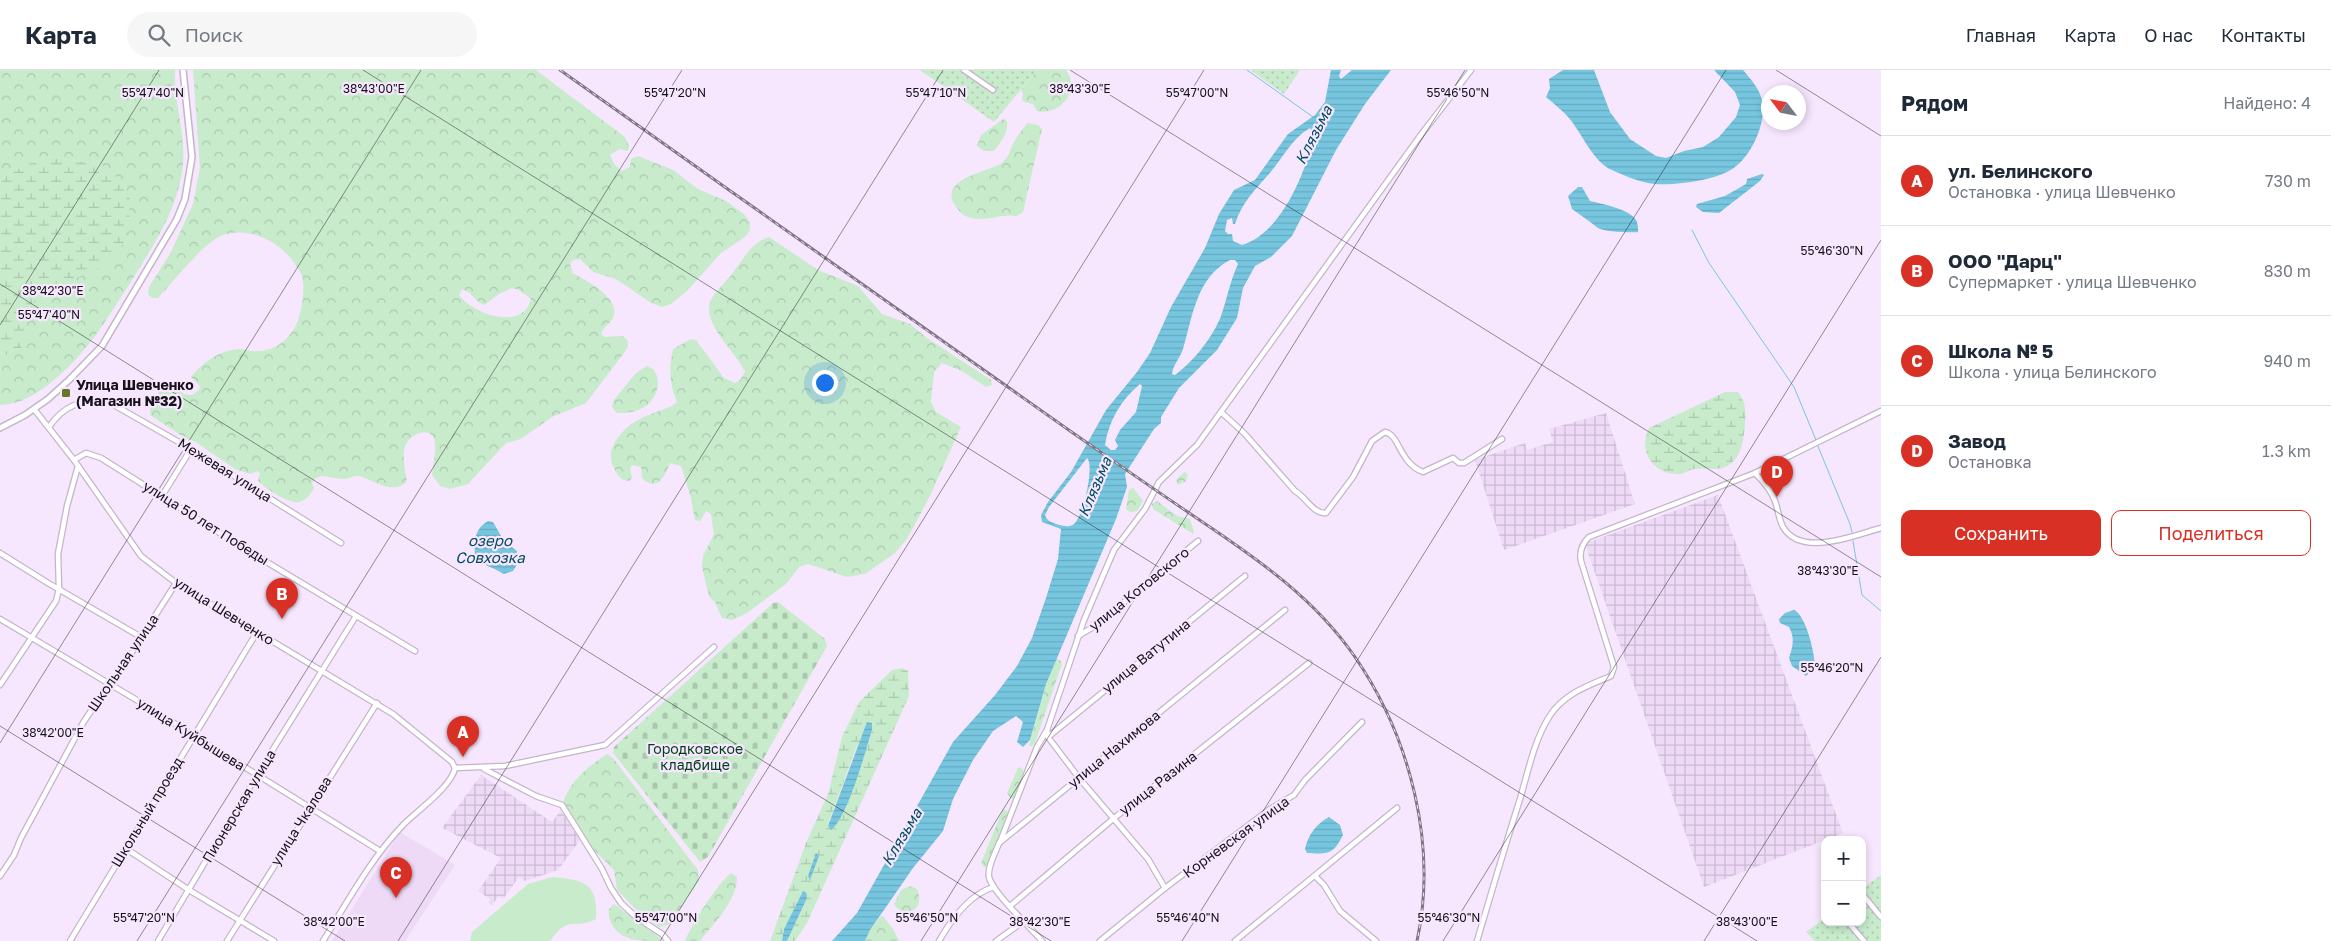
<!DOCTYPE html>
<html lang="ru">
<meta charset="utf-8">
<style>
:root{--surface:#fff;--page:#f6f6f7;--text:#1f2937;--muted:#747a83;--line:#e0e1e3;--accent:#d93025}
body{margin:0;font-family:"Golos Text",sans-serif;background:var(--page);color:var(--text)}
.controls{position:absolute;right:15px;bottom:15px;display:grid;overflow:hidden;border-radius:10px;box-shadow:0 2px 8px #0003}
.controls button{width:45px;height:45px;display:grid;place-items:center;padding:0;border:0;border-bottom:1px solid var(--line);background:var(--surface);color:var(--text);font:25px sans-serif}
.compass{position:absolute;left:1761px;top:15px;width:45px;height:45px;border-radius:50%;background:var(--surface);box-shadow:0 2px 8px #0003;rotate:302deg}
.you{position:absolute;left:824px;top:312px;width:18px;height:18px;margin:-12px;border:4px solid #fff;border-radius:50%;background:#1a73e8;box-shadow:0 0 0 8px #1a73e833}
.badge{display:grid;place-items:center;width:32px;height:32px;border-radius:50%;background:var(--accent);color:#fff;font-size:16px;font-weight:700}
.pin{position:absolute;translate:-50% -41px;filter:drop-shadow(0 1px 2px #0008)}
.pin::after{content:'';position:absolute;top:26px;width:18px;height:15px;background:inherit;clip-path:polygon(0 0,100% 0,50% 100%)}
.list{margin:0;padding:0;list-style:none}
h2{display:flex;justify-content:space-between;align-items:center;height:65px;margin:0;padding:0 20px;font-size:21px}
h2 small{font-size:16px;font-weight:400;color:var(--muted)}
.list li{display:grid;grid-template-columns:32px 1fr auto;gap:15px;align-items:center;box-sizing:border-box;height:90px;padding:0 20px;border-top:1px solid var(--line)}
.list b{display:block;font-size:19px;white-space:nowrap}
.list p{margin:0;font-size:16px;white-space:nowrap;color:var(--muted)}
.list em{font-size:16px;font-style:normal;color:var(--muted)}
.actions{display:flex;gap:10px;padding:15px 20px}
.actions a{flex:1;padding:11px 0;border:1px solid var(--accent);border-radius:10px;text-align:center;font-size:18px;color:var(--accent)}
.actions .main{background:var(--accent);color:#fff}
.icon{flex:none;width:28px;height:28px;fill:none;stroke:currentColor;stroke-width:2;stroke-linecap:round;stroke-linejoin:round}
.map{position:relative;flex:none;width:1881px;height:871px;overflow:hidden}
header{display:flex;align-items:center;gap:30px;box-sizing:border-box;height:70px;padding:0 25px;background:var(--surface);border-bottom:1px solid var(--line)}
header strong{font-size:24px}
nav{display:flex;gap:28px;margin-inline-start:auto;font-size:18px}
.search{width:350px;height:45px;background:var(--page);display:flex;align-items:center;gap:12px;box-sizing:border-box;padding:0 18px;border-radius:28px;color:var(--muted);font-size:19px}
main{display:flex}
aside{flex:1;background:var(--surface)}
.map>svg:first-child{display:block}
.built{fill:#eedaf7}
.industrial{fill:url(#industrial-grid)}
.grass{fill:#c8ebcc}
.forest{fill:url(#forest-crowns);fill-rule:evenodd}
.wetland{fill:url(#wetland-marsh);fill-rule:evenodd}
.cemetery{fill:url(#cemetery-stones)}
.park{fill:url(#park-dots)}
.water{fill:url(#water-rules);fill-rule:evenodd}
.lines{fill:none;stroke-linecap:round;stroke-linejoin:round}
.stream{stroke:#77c6e0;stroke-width:1}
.minor-casing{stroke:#c4b5cb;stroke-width:7}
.tertiary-casing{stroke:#c4b5cb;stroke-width:8}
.minor{stroke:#fff;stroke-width:4.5}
.tertiary{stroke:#fff;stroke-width:5}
.rail-casing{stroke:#807684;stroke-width:3}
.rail{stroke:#f6e7fe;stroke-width:1;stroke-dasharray:4;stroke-linecap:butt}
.ticks{fill:none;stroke:#171219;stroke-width:1;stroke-opacity:0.45}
.poi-dot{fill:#667828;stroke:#f6e7fe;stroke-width:2}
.labels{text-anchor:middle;stroke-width:4.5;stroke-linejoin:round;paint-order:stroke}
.poi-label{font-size:14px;font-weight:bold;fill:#171219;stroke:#f6e7fe;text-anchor:start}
.street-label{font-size:14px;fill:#171219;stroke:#f6e7fe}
.park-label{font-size:14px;fill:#004016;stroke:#f6e7fe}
.water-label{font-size:15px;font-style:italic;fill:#044c5f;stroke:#f6e7fe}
.ticks-label{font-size:12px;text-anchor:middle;fill:#171219;stroke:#f6e7fe;stroke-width:4.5;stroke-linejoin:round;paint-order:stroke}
</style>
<header>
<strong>Карта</strong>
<div class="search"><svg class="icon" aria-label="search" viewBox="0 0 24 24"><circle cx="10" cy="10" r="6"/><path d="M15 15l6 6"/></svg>Поиск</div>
<nav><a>Главная</a><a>Карта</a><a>О нас</a><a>Контакты</a></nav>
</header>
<main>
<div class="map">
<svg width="1881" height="871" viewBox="0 0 1881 871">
<defs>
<pattern id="industrial-grid" width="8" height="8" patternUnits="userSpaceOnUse" patternTransform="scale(1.25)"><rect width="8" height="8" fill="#eedaf7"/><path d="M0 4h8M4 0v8" fill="none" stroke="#cbbad3"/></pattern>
<pattern id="forest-crowns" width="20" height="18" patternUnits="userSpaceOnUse" patternTransform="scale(1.25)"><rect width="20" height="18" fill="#c8ebcc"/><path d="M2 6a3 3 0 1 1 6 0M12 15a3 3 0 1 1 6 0" fill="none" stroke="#abc8af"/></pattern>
<pattern id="wetland-marsh" width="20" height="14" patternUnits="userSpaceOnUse" patternTransform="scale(1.25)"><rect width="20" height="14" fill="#c8ebcc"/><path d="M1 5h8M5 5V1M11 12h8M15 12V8" fill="none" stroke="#abc8af"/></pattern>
<pattern id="cemetery-stones" width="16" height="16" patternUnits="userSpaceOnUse" patternTransform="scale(1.25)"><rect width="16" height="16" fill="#c8ebcc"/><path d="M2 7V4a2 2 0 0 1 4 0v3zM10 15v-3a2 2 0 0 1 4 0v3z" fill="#abc8af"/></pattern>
<pattern id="park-dots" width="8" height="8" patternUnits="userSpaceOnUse" patternTransform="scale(1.25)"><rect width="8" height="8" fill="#c8ebcc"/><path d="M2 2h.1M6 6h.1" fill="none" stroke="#abc8af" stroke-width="1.8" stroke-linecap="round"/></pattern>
<pattern id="water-rules" width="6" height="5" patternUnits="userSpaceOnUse" patternTransform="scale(1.25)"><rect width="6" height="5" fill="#77c6e0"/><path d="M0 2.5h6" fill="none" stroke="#66a9c0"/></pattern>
</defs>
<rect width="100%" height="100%" fill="#f6e7fe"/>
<polygon class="built" points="400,762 455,795 405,871 332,871"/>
<g class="industrial">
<polygon points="1606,343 1635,434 1504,480 1475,390 1525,373 1527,380 1553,372 1549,359"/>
<polygon points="1718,425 1843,763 1704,817 1586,477 1589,472"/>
<polygon points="481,705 552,752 560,741 564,745 580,770 558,800 525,811 519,807 503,829 499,826 492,835 488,832 490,829 478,821 501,788 442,758"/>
</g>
<path class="grass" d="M 552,807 C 585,810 598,813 596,849 C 573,861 570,843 550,871 L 470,871 L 472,862 L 528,814 Z"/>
<g class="forest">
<path d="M 0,0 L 175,0 C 173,34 188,67 182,102 C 176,144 149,182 127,218 C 111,242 96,268 76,289 C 57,309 29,335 0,335 L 0,282 L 7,285 L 27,262 L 23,245 L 37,227 L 70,211 L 102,95 L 46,86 L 8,104 L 0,113 Z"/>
<path d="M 193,0 L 536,0 L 625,67 L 629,76 L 628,81 L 620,79 L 610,85 L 614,94 L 622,101 L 630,97 L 631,89 L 638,86 L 673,100 L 698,119 L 726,131 L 744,144 L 750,152 L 750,160 L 746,166 L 721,183 L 688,220 L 671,234 L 662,237 L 651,233 L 616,209 L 593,202 L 580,189 L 573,190 L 570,194 L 573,203 C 586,211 622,228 613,248 C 610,254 603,257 601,264 L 604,267 L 623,266 L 628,271 L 627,279 L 586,333 L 552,347 L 521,369 L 506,373 L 468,414 L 450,419 L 440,416 L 432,405 C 433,395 436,383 435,374 C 434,354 410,363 405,376 C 402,386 405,401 407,411 C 395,426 373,410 359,406 C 355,405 349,409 344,409 C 333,410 319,400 312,413 L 314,418 C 311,424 306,430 300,432 C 291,435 264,418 258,411 L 260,403 L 257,401 L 250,404 L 235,399 L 194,371 L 185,368 L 150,345 C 150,329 159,321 170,312 L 174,312 L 184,324 L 192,325 L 199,320 L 200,316 L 191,307 C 204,291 218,281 239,279 C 244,279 249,281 254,281 C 272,282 284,274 294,259 C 301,249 307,214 301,204 C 288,176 253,155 223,165 C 203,173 174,211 158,228 L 152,228 L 148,224 L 149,217 L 171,182 L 193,134 L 200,98 ZM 512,218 L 519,220 L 531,229 C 523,262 473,244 459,225 L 462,219 C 472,222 474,231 484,235 L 499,224 Z"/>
<path d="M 1037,0 L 1066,0 C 1081,20 1061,46 1037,41 L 1033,34 L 1024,32 L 1022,29 L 1023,24 L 1021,20 Z"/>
<path d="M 1003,49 L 1007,51 C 1009,62 1001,72 994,81 L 984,81 L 977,76 L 981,65 Z"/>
<path d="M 1027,53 L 1038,55 L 1042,59 L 1023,142 L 1017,146 C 1001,143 984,153 968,147 C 961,145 958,139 954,134 C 939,107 994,101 1003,92 C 1009,86 1009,83 1012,76 C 1015,68 1023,60 1027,53 Z"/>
<path d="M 769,167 L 818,200 L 858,216 L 882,244 L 910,254 L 927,268 L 991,310 L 992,315 L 986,317 L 962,301 L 942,293 L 934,302 L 931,332 L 936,342 L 961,357 L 930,426 L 907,469 L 895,483 L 865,504 L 847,507 L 808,494 L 799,497 L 786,514 L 747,543 L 732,550 L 722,548 L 715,532 L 709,526 L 702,497 L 703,486 L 714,464 L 711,444 L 706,441 L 700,451 L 695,450 L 691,428 L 681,396 L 670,393 C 665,406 657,423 642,408 L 641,397 L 633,395 L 630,398 L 632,407 L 630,411 C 621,411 618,406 614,398 C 610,391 610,382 613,376 C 626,350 647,346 672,336 L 677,332 C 669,314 669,297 673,279 L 691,269 L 696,270 L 724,308 L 735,313 L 740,310 L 745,302 C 736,281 698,251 712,228 C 718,218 728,211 734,201 C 745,187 751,173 769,167 Z"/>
<path d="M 647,296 C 664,302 659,326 647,335 C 638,342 628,343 617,343 L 612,337 L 613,331 L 636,303 Z"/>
<polygon points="1184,402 1188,404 1186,411 1178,415 1176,410"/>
<polygon points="1133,418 1143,431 1137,441 1130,442 1126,439 1129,420"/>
<polygon points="1157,431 1177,446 1190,449 1194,462 1193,464 1153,439 1152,434"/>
<polygon points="1056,589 1061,591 1062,594 1035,673 1031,677 1029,675 1046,614"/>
<path d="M 607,684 L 613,688 L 698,800 L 699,811 L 670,854 L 659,857 L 645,848 L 617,820 L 614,800 L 581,767 L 562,735 C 570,711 586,698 607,684 Z"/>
<polygon points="1020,697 1024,701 1014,728 1011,729 1007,723 1018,698"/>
<polygon points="1003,739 1009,742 988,797 984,797 981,793"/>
<path d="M 731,803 L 737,807 C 737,831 714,853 700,871 L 685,871 C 691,855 718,813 731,803 Z"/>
<path d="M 911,816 L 917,819 C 926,839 905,851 894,834 L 901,820 Z"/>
<path d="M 614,834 L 660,868 L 660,871 C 641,871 624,871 614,858 C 610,851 608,847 609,839 Z"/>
<polygon points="882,845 893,859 899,871 865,871 870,860"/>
</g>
<g class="wetland">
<polygon points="46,86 102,95 122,112 130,128 129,161 120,179 106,194 37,227 23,245 27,262 22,277 7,285 0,282 0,113 8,104"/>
<path d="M 1725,322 L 1738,322 C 1746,332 1746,341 1745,354 C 1744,369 1741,391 1725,397 C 1717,401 1704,397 1694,399 C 1688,400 1683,405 1676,404 C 1652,403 1638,380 1649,358 Z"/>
<path d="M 902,598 L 908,601 L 909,626 L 807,853 L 795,871 L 787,871 L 807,828 L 803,821 L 784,859 L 782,871 L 770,871 L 806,773 L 828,724 L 842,667 L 859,632 L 892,600 ZM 872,653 L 872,660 L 855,711 L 831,760 L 828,755 L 856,678 Z"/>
</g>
<polygon class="cemetery" points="778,532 825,569 827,576 708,787 700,792 613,683 614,677 773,533"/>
<g class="park">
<polygon points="920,0 1037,0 994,52"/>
<polygon points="1250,0 1300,0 1284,24"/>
<polygon points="1881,805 1881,871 1815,871 1806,862 1825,848 1825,852 1862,852 1862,819"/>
</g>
<g class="water">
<path d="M 1331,0 L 1341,0 L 1339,6 L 1341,9 L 1352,0 L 1391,0 L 1365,34 L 1336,80 L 1292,166 L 1271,187 L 1255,196 L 1243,218 L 1237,248 L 1217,280 L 1179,318 L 1161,347 L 1161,353 L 1154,359 L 1125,404 L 1127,417 L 1116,449 L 1046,614 L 1030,670 L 1023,677 L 1017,672 L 1023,652 L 1016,646 L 993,661 L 973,690 L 953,729 L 943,761 L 913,798 L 870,860 L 865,871 L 832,871 L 857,843 L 953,672 L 995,625 L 1017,596 L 1032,568 L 1046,528 L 1058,489 L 1061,459 L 1042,452 L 1041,445 L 1048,432 L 1071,402 L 1106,340 L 1137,302 L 1150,283 L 1171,237 L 1205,178 L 1219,144 L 1234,120 L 1255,110 L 1288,64 L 1315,45 L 1325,32 ZM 1310,58 L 1314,67 C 1305,103 1281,164 1242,175 L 1233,171 L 1232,164 L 1228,164 L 1225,161 L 1227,150 L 1232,148 L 1233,154 L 1235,154 C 1242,132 1255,120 1269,104 C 1283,88 1292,68 1310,58 ZM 1230,190 L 1235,190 L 1238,194 C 1230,211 1227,229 1221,246 C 1213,267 1193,292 1175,305 L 1172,304 C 1173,295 1180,288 1183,279 C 1193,246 1196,208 1230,190 ZM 1140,314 L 1142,316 L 1136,342 L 1120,360 L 1115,370 L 1118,376 L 1115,380 L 1111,380 L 1105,375 C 1109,350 1121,330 1140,314 ZM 1087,388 C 1095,395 1083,447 1074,454 C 1069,458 1062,456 1056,454 C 1051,452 1047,451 1045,445 L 1049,437 Z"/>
<path d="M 1563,0 L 1594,0 L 1610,42 L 1630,69 L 1656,86 L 1666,88 L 1684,81 L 1703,77 L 1719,67 L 1736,47 L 1740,35 L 1735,22 L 1714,0 L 1743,0 C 1760,19 1768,32 1760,58 C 1755,74 1744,94 1727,102 C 1709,111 1668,117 1648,113 C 1637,111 1623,105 1612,100 C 1594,93 1581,62 1569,48 C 1562,40 1554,34 1546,27 L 1550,18 L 1549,9 Z"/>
<polygon points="1762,104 1764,105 1760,111 1719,143 1703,142 1696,137 1697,134 1725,126 1746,114 1747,109"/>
<path d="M 1578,117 L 1582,117 L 1590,131 C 1600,133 1631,140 1636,150 C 1638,153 1638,158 1638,162 C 1631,163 1605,162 1598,158 C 1590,152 1581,145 1572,139 L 1568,126 Z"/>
<path d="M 488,451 L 493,452 L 504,471 L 517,481 L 518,493 L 513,501 L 504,504 C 495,498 481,495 475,487 C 474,472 474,459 488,451 Z"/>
<path d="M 1794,540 C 1806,545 1815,584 1815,597 L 1806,606 L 1792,596 L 1789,588 C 1793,576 1795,568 1789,557 L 1780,553 L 1779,549 L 1785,543 Z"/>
<path d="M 867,652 L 872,653 L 872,660 C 865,682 848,747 831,760 L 828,756 Z"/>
<path d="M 1329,747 L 1340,755 L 1343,765 C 1333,785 1328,784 1307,783 L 1305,779 C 1308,765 1316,754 1329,747 Z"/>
<polygon points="816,783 819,786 810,810 808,806"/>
<polygon points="803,821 806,823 807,828 787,871 782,871 784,859"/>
</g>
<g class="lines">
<g class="stream">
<polyline points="1247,0 1313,47"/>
<polyline points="1692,160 1709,193 1794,317 1816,370"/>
<polyline points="1817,374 1850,454 1852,462"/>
<polyline points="1853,471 1862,525 1881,541"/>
</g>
<g class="minor-casing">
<g id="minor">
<polyline points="964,0 993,20"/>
<polyline points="34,339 74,390 141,486 176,513 393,644 452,692 455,698"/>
<path d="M 1221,342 L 1244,363 L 1295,421 C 1306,427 1313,444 1326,443 L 1353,407 L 1372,371 L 1385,362 C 1400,365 1399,393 1423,402 L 1453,388 L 1459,393 L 1464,393 L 1502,369"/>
<path d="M 49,357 C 63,336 81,329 107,331 L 191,379 L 341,473"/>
<polyline points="74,390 86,383 101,388 250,482 415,581"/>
<path d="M 1755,403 C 1763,411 1771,420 1775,431 C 1778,439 1779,450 1783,457 C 1801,488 1855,465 1881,458"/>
<polyline points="162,426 191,379"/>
<polyline points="0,483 48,513 141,567"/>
<polyline points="0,549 135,629 380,781"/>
<polyline points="1078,566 1095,556 1198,471"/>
<polyline points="0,615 56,531 59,519 58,484 67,436 78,396"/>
<polyline points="1048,667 1245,506"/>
<polyline points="455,698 505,696 605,675 714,577"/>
<polyline points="484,699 536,726 562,735 602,799 611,818 621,833 636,847 662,864 668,871"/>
<polyline points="1000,772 1037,677 1047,660"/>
<polyline points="125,778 189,820 274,871"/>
<polyline points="0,806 14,785 21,768 83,653 106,618 111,615 176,513"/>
<polyline points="1315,806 1324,815 1340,841 1376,871"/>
<polyline points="1165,818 1148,789 1079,708 1048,667 1047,660 1084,550 1114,480 1145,439 1159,412 1197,375 1420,66 1471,0"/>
<polyline points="1863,825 1881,847"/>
<polyline points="1010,836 1113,749 1309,593"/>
<polyline points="1848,852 1864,871"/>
<polyline points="70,871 257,562"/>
<polyline points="158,871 257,705 356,546"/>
<polyline points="227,871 377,633"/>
<path d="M 323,871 C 348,831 371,788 404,754 C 417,741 452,716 455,698"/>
<path d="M 939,871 C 951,850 970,824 994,817"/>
<polyline points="996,871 1024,851"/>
<path d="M 1042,871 C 1031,858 992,822 989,807 C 987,797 996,782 999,773 L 1285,540"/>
<polyline points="1100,871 1165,818 1270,739 1294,725 1305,710 1362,652"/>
<polyline points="1235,871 1397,738"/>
<path d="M 1477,871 C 1491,824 1505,776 1520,729 C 1528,702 1534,671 1549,647 C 1563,624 1589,615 1611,606 L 1614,597 L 1581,491 C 1579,481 1582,474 1589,467 L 1755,403 L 1881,341"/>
</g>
</g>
<g class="tertiary-casing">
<polyline id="tertiary" points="0,358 25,345 48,329 69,310 102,276 177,149 185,129 192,87 183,0"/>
</g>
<use href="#minor" class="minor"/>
<use href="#tertiary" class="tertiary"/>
<g class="rail-casing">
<path id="rail" d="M 560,0 C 731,121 901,243 1073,363 C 1115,392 1158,422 1201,451 C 1259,490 1315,529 1355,587 C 1410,667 1438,775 1417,871"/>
</g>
<use href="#rail" class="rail"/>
</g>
<path class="ticks" d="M 363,0 L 1757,871M 1070,0 L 1881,507M 1776,0 L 1881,66M 0,214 L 1051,871M 0,255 L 159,0M 0,656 L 345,871M 0,673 L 421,0M 137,871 L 682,0M 398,871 L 943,0M 660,871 L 1204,0M 921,871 L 1465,0M 1182,871 L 1726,0M 1443,871 L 1881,170M 1704,871 L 1881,587"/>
<rect class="poi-dot" x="61" y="318" width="10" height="10" rx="2.5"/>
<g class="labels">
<g class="poi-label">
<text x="76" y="320">Улица Шевченко<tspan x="76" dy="16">(Магазин №32)</tspan></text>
</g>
<g class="street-label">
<text transform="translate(225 400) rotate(32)" y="5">Межевая улица</text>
<text transform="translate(206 453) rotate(32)" y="5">улица 50 лет Победы</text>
<text transform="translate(1139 519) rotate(-39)" y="5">улица Котовского</text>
<text transform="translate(224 541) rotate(32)" y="5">улица Шевченко</text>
<text transform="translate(1146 586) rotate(-39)" y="5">улица Ватутина</text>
<text transform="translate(123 593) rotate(-56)" y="5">Школьная улица</text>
<text transform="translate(191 664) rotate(32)" y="5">улица Куйбышева</text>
<text transform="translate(1114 679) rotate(-39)" y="5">улица Нахимова</text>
<text transform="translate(1158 713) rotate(-38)" y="5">улица Разина</text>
<text transform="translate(239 736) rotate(-59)" y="5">Пионерская улица</text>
<text transform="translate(147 742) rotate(-59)" y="5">Школьный проезд</text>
<text transform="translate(301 751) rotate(-58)" y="5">улица Чкалова</text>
<text transform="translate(1236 767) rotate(-36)" y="5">Корневская улица</text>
</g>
<g class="park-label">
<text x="695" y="684">Городковское<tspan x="695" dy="16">кладбище</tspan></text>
</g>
<g class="water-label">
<text transform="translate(1314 65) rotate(-63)" y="5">Клязьма</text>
<text transform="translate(1095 417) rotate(-67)" y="5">Клязьма</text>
<text x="490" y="476">озеро<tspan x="490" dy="17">Совхозка</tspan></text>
<text transform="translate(902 767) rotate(-59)" y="5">Клязьма</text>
</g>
</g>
<g class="ticks-label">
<text x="374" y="23">38°43'00"E</text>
<text x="1080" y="23">38°43'30"E</text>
<text x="153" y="27">55°47'40"N</text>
<text x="675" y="27">55°47'20"N</text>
<text x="936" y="27">55°47'10"N</text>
<text x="1197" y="27">55°47'00"N</text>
<text x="1458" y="27">55°46'50"N</text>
<text x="1832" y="185">55°46'30"N</text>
<text x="53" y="225">38°42'30"E</text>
<text x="49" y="249">55°47'40"N</text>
<text x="1828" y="505">38°43'30"E</text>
<text x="1832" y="602">55°46'20"N</text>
<text x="53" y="667">38°42'00"E</text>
<text x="144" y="852">55°47'20"N</text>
<text x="666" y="852">55°47'00"N</text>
<text x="927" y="852">55°46'50"N</text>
<text x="1188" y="852">55°46'40"N</text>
<text x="1449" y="852">55°46'30"N</text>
<text x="334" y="856">38°42'00"E</text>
<text x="1040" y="856">38°42'30"E</text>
<text x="1747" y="856">38°43'00"E</text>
</g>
</svg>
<div class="controls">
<button>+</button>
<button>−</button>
</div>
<svg class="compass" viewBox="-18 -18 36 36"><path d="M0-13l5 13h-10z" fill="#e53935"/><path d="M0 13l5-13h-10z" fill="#747a83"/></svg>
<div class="you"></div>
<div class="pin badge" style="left:463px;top:687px">A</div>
<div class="pin badge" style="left:282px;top:549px">B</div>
<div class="pin badge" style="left:396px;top:828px">C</div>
<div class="pin badge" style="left:1777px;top:427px">D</div>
</div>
<aside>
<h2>Рядом<small>Найдено: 4</small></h2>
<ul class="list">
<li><span class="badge">A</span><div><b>ул. Белинского</b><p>Остановка · улица Шевченко</p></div><em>730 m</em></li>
<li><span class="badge">B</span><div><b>ООО &quot;Дарц&quot;</b><p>Супермаркет · улица Шевченко</p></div><em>830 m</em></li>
<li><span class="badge">C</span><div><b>Школа № 5</b><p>Школа · улица Белинского</p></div><em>940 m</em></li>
<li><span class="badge">D</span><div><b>Завод</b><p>Остановка</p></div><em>1.3 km</em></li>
</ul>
<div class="actions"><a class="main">Сохранить</a><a>Поделиться</a></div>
</aside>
</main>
